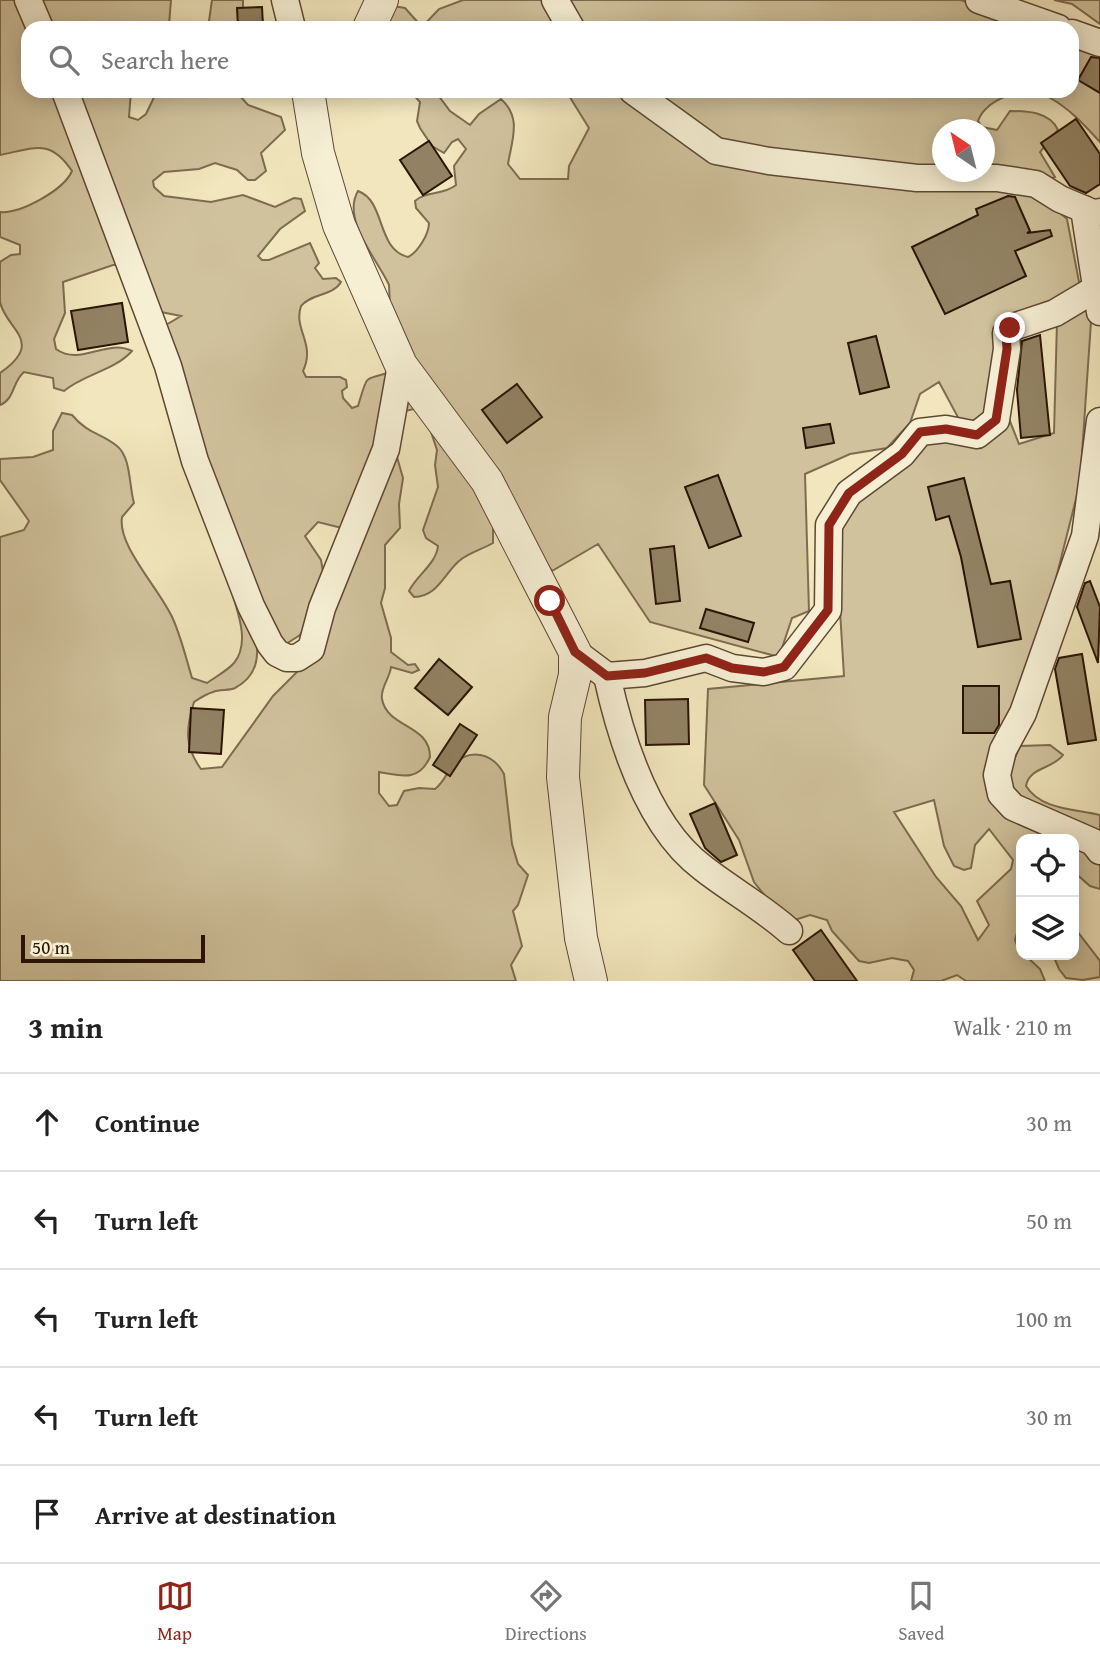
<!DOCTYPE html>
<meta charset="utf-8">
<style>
:root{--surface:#fff;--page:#f6f6f6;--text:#222;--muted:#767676;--line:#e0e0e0;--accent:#8f2418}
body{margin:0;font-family:"Gentium Book Plus",serif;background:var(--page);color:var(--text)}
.controls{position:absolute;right:21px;bottom:21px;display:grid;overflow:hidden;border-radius:14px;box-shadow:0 4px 18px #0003}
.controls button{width:63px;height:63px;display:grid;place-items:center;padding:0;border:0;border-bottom:2px solid var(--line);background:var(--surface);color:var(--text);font:35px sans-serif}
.compass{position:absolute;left:932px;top:119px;width:63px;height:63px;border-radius:50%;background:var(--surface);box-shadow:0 4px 18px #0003;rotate:325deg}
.scale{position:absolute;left:21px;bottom:18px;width:184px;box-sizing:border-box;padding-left:7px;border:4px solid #2c1502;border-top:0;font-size:19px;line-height:24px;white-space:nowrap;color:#2c1502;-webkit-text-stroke:5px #f6efd4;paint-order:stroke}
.stop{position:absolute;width:21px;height:21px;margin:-16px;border:5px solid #8f2418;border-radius:50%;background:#fff}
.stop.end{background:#8f2418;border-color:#fff;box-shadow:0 2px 7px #0008}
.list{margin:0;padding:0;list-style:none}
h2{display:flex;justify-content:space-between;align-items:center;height:91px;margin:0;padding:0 28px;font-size:30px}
h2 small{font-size:23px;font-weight:400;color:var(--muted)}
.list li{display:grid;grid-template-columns:46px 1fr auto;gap:21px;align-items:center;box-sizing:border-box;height:98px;padding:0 28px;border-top:2px solid var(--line)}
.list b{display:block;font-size:26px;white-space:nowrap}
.list em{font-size:23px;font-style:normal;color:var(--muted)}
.icon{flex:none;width:38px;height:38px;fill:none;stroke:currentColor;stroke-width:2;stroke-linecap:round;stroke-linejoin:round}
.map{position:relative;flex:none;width:1100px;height:981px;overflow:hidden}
.search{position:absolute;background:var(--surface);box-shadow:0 4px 18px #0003;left:21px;right:21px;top:21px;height:77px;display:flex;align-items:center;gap:18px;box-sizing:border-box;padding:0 24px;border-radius:21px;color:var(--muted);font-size:26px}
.sheet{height:581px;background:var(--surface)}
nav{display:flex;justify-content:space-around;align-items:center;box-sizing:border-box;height:98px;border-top:2px solid var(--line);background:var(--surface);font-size:19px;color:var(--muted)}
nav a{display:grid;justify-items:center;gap:4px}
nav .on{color:var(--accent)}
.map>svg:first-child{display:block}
.green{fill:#d0c29d;stroke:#7e6c50;stroke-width:2;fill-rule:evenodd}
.building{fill:#928263;stroke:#2c1502;stroke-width:2}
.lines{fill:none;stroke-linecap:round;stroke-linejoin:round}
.minor-casing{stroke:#5d4931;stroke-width:29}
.tertiary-casing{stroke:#5d4931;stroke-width:34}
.minor{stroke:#f6efd4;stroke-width:26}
.tertiary{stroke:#f6efd4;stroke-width:32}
.route{stroke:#8f2418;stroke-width:9}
</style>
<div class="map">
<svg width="1100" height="981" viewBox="0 0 1100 981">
<rect width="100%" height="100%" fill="#f1e6bd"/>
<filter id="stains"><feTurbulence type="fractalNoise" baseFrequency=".00286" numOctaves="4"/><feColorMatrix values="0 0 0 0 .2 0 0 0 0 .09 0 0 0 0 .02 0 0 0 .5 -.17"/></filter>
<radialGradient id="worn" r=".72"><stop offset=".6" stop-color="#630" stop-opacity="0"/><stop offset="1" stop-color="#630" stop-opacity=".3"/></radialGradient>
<g class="green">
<path d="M 0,0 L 171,0 L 169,25 C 150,33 129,21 110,28 L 28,28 L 28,91 L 131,91 L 129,117 L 138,120 L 146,114 L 157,91 L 241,91 L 240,96 L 248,105 L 281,117 L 285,130 L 261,153 L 266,171 L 255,180 L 248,180 L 237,170 L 215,163 L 199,169 L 164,172 L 153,181 L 154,187 L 164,196 L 211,202 L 243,195 L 275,207 L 294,198 L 301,199 L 305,211 L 280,229 L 258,256 L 262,260 L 269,260 L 310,243 L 319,263 L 315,268 L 323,279 L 336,278 L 341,282 C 333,296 312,293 301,306 C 293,330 316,343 303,371 L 306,377 L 340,377 L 346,380 L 347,387 L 342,391 L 343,398 L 352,408 L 358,406 C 369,370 363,382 393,371 L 389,285 C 378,260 341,220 358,191 C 386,201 376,249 408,257 C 418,252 429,234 429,223 L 416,208 L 415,201 C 428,190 442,196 456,185 L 454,166 L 466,149 L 458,139 L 452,142 L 444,153 L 432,146 L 420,128 L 417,121 L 420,102 L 410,91 L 435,91 L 450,111 L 470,125 L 479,114 L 501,99 C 522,118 512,139 508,164 L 520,179 L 568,179 L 569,166 L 589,128 L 566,91 L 1072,91 L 1072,39 L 1100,48 L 1100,142 C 1085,126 1071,110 1052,99 C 1029,85 987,96 978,121 L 982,127 L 997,130 L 1010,111 C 1028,111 1050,112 1058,130 L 1040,152 L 1055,177 L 1048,180 L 1051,205 L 1067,219 L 1080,287 L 1002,328 L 1000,396 L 1019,444 L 1054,433 L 1057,322 L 1092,307 L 1080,483 L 1045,622 L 986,789 L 996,794 L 1011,779 L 1011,767 L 1020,746 L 1050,745 L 1063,755 C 1053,769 1029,767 1026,786 C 1041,810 1075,809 1100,815 L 1100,889 L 1090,886 L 1074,872 L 1074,839 L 1021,839 L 1021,919 L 1015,940 L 1021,955 L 1025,955 L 1040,969 L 1045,981 L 966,981 L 957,975 L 941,981 L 911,981 L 914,970 L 908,961 L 892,958 L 869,963 L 859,961 L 832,931 L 827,920 L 810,915 L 795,920 L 773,906 L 754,882 L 739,840 L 704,785 L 708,689 L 844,676 L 836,545 L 855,493 L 931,437 L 960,421 L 939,382 L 920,394 L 910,423 L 887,448 L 850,454 L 805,474 L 809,611 L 792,618 L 779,657 L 650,622 L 598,544 L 552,571 L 513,514 L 493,528 L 493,543 C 483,549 468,553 459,561 C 444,574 437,597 414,597 L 409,591 C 417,575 436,564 438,546 L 426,538 L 423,530 L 438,487 L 435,465 L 437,450 L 430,429 L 414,409 L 400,412 L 397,457 L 403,478 L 399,504 L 400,528 L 385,545 L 385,588 L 381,603 L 391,638 L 391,652 L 408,665 L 415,664 L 419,670 L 412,673 L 391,667 C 390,678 380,688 382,699 C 387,728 430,724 430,757 C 419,782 401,776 379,772 L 379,793 L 389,806 L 397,805 L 404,791 L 419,788 L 435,789 C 444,782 446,774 452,766 C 469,747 493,753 504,774 L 512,844 L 518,864 L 528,875 L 518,905 L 513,911 L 522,946 L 511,965 L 516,981 L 0,981 L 0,537 L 24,530 L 29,521 L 0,480 L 0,459 L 33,457 L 53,450 L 53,431 L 62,413 L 72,415 C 89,435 100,432 117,446 C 131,457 129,486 134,503 L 122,517 C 117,546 160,589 173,619 C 181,637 186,658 192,678 L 207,683 C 215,677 227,671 234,663 C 254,639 231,598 226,571 C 242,602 282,663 235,688 C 229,691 220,689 213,692 C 206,694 200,698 194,702 C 186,728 184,746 201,769 L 222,767 L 273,696 L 305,664 L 369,501 L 355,491 L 346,529 L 318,522 L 305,536 L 321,560 L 326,589 L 300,635 L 286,644 L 262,610 L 242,571 L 166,325 L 181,316 L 146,309 L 122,265 L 113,265 L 63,282 L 65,313 L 54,339 L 56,349 C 81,367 106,338 132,351 C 114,371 84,374 64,391 L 54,388 L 53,378 L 24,372 C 12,382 15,399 0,405 L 0,373 C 46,341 6,330 0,302 C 0,290 0,275 0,262 L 11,255 L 20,254 L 20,245 L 0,237 L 0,212 C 20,214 64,190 72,171 C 50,138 35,148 0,155 ZM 942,130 L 984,130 L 984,172 L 942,172 ZM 934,800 L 944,846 L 954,866 L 964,870 L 971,868 L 975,845 L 989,829 L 1013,860 L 1011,869 L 977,901 L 989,925 L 978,940 L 961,906 L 936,877 L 894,812 Z"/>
<polygon points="212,0 243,0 243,25 247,28 203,28 209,21"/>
<polygon points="463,0 961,0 1037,28 383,28 393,6 405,8 422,27 439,9"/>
<polygon points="1054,0 1100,0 1100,24 1072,4"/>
<polygon points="1074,927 1100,961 1100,977 1083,980 1066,978 1059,969 1053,955 1074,955"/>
</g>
<g class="building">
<polygon points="262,7 263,26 238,27 237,8"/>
<polygon points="1091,57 1100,58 1100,93 1078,80"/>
<polygon points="1076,119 1100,154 1100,184 1086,193 1070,186 1041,143"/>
<polygon points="429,141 452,176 423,195 400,160"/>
<polygon points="1008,196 1015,197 1030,231 1027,233 1050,230 1052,236 1015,251 1026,276 945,314 912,247 978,215 976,209"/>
<polygon points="122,303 128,342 78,350 71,311"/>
<polygon points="1040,335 1050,435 1021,438 1017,390 1022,341"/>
<polygon points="876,336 889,387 860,394 848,343"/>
<polygon points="517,384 542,417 507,443 482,410"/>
<polygon points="830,424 834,443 806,448 803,428"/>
<polygon points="718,475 741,536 709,548 685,487"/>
<polygon points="964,478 991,584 1010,581 1021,639 978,647 961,557 949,516 936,520 928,487"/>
<polygon points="674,546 680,601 656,604 650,549"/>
<polygon points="1090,581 1100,607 1098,663 1077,607 1085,583"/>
<polygon points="706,609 754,623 748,642 700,628"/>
<polygon points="1082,654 1096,740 1068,744 1055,669 1059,658"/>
<polygon points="439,659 472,687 448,715 415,688"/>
<polygon points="963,686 999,686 999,725 994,733 963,733"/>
<polygon points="688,699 689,744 646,745 645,700"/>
<polygon points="191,708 224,710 221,754 189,752"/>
<polygon points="460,724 477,735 450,776 433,765"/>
<polygon points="715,803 737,855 721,862 705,848 690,814"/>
<polygon points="821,930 857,981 815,981 793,950"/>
</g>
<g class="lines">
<g class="minor-casing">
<g id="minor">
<polyline points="28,0 40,28"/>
<polyline points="285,0 292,28"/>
<polyline points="555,0 571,28"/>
<polyline points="979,0 1058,28"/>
<polyline points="1072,33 1100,43"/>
<polyline points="65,91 168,366 195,461 251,606 270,644 277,653 287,658 297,658 311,649 322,608 386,449 401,365"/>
<polyline points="633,91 716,151 769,161 917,178 997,178 1036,184 1060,199 1093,213 1100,212"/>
<polyline points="1084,209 1100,312"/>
<polyline points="1100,421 1085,536 1023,713 1003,750 997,775 1001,794 1013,807 1093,842 1100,851"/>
<polyline points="575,652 607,676 645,673 706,658 732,668 764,672 784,667 828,610 829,525 849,493 902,454 920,432 946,429 977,435 996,420 1007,349 1006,333 1010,328 1055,313 1097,288"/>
<path d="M 607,676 C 621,740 648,827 703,868 C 731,890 762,907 789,931"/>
</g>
</g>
<g class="tertiary-casing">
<g id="tertiary">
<polyline points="369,28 382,0"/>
<polyline points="308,91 318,153 339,225 401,365 487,481 575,652 575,675 565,717 563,777 581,938 591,981"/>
</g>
</g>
<use href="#minor" class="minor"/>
<use href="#tertiary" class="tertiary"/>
</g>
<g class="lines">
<polyline class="route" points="550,601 575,652 607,676 645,673 706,658 732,668 764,672 784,667 828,610 829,525 849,493 902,454 920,432 946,429 977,435 996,420 1007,349 1006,333 1010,328"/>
</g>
<rect width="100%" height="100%" filter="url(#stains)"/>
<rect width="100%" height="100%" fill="url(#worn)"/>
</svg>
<div class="controls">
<button><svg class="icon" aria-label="locate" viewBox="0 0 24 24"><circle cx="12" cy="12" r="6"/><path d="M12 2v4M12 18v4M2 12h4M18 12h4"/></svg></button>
<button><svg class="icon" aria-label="layers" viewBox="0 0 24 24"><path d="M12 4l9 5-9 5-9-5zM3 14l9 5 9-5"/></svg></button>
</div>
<svg class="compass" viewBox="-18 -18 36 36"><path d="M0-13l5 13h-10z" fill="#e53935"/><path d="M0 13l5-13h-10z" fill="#767676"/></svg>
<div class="scale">50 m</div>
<div class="stop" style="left:550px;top:601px"></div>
<div class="stop end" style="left:1010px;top:328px"></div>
<div class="search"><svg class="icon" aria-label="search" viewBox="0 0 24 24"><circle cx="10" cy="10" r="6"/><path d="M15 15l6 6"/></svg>Search here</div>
</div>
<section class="sheet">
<h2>3 min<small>Walk · 210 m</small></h2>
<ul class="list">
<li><svg class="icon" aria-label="ahead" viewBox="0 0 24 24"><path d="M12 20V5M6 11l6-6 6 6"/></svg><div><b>Continue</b></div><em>30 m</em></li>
<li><svg class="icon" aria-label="left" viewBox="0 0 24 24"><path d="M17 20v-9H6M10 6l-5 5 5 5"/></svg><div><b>Turn left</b></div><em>50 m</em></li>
<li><svg class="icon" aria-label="left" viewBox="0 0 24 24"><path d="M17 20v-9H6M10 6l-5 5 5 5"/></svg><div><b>Turn left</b></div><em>100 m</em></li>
<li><svg class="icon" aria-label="left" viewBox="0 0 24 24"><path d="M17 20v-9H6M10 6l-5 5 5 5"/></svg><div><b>Turn left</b></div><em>30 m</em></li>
<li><svg class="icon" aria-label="arrive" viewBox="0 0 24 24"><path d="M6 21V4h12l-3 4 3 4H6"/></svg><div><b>Arrive at destination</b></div></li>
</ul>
</section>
<nav>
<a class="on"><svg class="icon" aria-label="map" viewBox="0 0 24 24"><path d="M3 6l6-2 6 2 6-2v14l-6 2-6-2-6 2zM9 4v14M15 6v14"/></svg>Map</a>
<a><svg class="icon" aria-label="directions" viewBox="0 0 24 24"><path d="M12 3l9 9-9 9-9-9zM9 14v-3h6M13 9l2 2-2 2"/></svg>Directions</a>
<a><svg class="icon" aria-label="saved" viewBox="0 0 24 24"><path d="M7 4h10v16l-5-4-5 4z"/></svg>Saved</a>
</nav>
